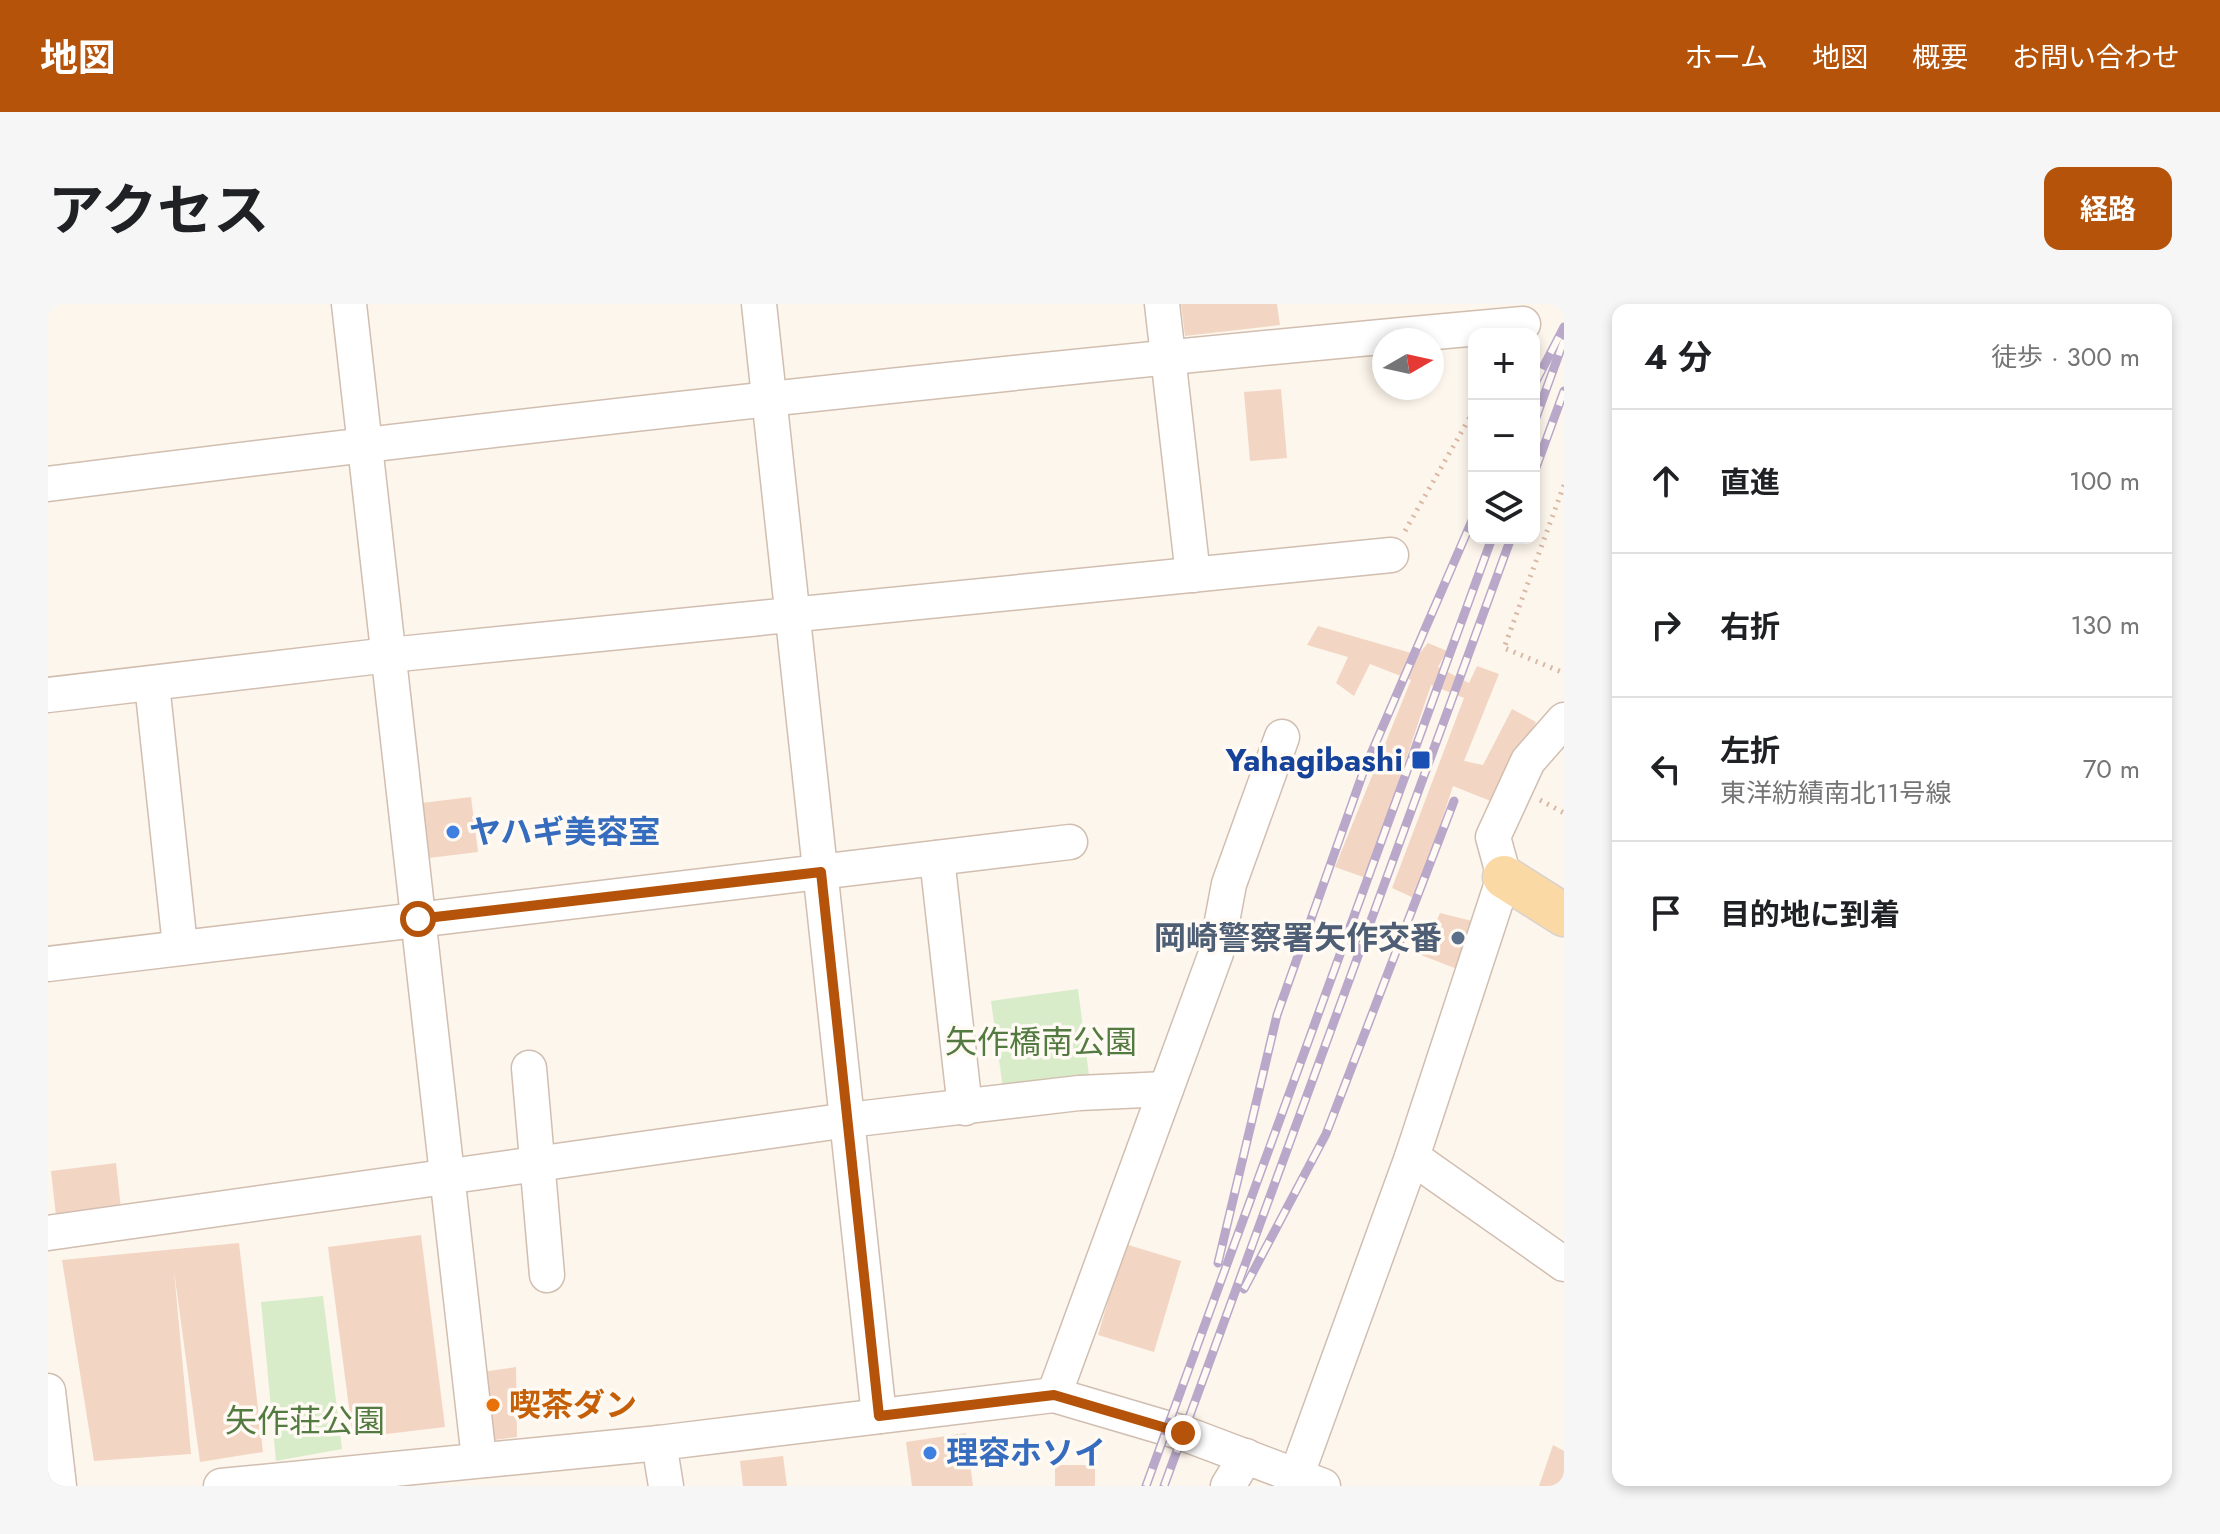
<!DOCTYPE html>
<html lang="ja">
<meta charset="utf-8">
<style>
:root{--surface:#fff;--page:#f6f6f6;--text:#202124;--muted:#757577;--line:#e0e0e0;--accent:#b45309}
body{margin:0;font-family:Jost,"Noto Sans JP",sans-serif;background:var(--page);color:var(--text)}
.controls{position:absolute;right:24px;top:24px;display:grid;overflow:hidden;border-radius:16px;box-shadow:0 4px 12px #0003}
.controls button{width:72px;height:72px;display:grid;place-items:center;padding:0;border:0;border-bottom:2px solid var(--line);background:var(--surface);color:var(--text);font:40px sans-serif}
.compass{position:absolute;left:1324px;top:24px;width:72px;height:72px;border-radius:50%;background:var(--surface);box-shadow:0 4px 12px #0003;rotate:81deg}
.stop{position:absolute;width:24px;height:24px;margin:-18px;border:6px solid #b45309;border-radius:50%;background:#fff}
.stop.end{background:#b45309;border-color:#fff;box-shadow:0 2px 8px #0008}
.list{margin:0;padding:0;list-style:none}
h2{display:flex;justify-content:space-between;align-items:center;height:104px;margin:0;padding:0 32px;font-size:34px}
h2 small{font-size:26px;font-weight:400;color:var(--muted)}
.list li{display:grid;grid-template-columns:52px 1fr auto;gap:24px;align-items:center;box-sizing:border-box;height:144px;padding:0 32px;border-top:2px solid var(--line)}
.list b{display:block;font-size:30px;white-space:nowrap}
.list p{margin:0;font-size:26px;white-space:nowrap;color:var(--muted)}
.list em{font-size:26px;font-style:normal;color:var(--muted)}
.icon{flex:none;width:44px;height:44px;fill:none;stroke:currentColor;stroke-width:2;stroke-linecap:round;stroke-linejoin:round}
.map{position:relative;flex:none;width:1516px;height:1182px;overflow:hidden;border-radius:16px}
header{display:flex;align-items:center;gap:48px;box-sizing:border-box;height:112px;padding:0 40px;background:var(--accent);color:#fff}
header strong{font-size:38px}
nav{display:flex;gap:44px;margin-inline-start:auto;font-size:28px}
.intro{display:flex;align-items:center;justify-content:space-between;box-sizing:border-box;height:192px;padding:0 48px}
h1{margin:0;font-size:56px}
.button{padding:20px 36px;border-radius:16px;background:var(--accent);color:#fff;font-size:28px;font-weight:700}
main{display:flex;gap:48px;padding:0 48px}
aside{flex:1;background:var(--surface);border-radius:16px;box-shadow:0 4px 12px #0003}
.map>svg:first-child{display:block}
.green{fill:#d8ecc9}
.building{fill:#f3d5c3}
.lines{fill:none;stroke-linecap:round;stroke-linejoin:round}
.minor-casing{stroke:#d1beb0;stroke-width:37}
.major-casing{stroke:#dad1cd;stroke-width:45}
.path{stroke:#d9b8a5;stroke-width:5;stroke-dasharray:2 6;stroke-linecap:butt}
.minor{stroke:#fff;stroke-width:34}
.major{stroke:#fbd9a5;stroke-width:42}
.rail-casing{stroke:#b9a8c9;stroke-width:9}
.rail{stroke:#fffaf3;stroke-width:6;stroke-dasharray:18;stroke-linecap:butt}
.route{stroke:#b45309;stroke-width:10}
.transit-dot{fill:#1a4fb4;stroke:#fffaf3;stroke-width:3}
.shop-dot{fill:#3f7fe0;stroke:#fffaf3;stroke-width:3}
.service-dot{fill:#5c6f8a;stroke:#fffaf3;stroke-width:3}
.food-dot{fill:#e8710a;stroke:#fffaf3;stroke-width:3}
.labels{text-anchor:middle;stroke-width:7;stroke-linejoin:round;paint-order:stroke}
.transit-label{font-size:32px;font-weight:bold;fill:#164399;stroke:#fffaf3;text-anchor:end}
.shop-label{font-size:32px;font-weight:bold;fill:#366cbe;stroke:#fffaf3;text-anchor:start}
.service-label{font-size:32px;font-weight:bold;fill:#4e5e75;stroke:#fffaf3;text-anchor:end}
.park-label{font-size:32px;fill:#537a41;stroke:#fffaf3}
.food-label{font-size:32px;font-weight:bold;fill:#c56008;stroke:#fffaf3;text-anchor:start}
</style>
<header>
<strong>地図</strong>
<nav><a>ホーム</a><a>地図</a><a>概要</a><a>お問い合わせ</a></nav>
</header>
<div class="intro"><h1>アクセス</h1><a class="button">経路</a></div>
<main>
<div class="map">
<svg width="1516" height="1182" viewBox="0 0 1516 1182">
<rect width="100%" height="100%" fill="#fdf6ec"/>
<g class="green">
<polygon points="1030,685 1042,779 956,792 943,697"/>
<polygon points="275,992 294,1145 228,1157 213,998"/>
</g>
<g class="building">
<polygon points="1133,0 1229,0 1232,21 1137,32"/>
<polygon points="1233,85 1239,154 1202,157 1196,88"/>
<polygon points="1270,322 1370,351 1380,339 1399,347 1390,363 1421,379 1429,362 1451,370 1416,457 1435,461 1464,405 1488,418 1450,500 1405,482 1368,595 1344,584 1416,394 1383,381 1318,574 1287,563 1363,376 1322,360 1306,392 1288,379 1300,353 1259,341"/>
<polygon points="423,493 430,548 381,554 374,499"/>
<polygon points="1392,609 1428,618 1409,665 1373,651"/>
<polygon points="68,859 73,905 8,912 3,867"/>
<polygon points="373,931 397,1123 305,1134 280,943"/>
<polygon points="191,939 215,1148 152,1158 126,967 143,1150 46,1157 14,956"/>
<polygon points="1077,940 1133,957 1106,1048 1050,1031"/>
<polygon points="468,1063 469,1133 438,1137 427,1069"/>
<polygon points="918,1129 925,1182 864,1182 858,1138"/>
<polygon points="1505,1141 1516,1147 1516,1182 1491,1182"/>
<polygon points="735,1152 739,1182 695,1182 692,1157"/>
<rect x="1007" y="1161" width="40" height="21"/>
</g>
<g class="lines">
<g class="minor-casing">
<g id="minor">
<polyline points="301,0 431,1155"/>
<polyline points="711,0 831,1112"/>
<polyline points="1114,0 1145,271"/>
<path d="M 0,180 C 491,118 982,64 1475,20"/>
<polyline points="104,380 132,642"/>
<polyline points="0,391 341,351 1343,251"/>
<polyline points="889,554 917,804"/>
<polyline points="0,660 1022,538"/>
<polyline points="481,764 499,971"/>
<polyline points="1364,853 1516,960"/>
<polyline points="0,929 800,816 1031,789 1118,785"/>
<polyline points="0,1087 11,1182"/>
<polyline points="1006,1091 1168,649 1181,580 1234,433"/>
<polyline points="611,1139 618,1182"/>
<polyline points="1249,1170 1364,853 1456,573 1445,533 1480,457 1516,416"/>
<polyline points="173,1182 611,1139 1006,1091 1135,1129 1275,1182"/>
<polyline points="1180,1182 1198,1152"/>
</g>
</g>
<g class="major-casing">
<polyline id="major" points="1456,573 1516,611"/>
</g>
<g class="path">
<polyline points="1516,181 1456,344 1516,369"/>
<polyline points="1357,227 1426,106"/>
<polyline points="1492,496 1516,509"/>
</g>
<use href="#minor" class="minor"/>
<use href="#major" class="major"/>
<g class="rail-casing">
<g id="rail">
<polyline points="1486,81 1516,23"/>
<polyline points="1486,119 1516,36"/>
<polyline points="1486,169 1516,87"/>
<polyline points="1170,959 1229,711 1316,466 1426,212"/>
<polyline points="1196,985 1278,830 1406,497"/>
<polyline points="1098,1182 1444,234"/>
<polyline points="1116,1182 1463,234"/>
</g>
</g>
<use href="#rail" class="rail"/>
</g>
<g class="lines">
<polyline class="route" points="370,615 773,568 831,1112 1006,1091 1135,1129"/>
</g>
<rect class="transit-dot" x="1363" y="446" width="20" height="20" rx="4"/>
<g class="shop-dot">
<circle cx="405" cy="528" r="8"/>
<circle cx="882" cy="1149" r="8"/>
</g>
<circle class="service-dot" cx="1410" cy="634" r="8"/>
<circle class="food-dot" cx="445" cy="1101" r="8"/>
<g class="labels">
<g class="transit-label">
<text x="1355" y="467">Yahagibashi</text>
</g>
<g class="shop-label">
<text x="421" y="539">ヤハギ美容室</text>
<text x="898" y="1160">理容ホソイ</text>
</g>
<g class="service-label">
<text x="1394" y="645">岡崎警察署矢作交番</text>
</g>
<g class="park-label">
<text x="993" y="749">矢作橋南公園</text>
<text x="257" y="1128">矢作荘公園</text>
</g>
<g class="food-label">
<text x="461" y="1112">喫茶ダン</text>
</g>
</g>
</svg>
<div class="controls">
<button>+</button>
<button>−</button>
<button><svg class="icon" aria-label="layers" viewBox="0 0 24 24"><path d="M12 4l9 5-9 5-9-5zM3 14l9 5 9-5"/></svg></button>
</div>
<svg class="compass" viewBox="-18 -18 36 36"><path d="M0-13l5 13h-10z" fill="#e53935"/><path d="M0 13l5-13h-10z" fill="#757577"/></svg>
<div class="stop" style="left:370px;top:615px"></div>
<div class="stop end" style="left:1135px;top:1129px"></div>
</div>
<aside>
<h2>4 分<small>徒歩 · 300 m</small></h2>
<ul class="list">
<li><svg class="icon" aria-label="ahead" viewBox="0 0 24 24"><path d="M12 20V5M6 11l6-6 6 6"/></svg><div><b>直進</b></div><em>100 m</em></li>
<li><svg class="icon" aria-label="right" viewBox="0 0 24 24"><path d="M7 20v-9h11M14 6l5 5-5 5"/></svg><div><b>右折</b></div><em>130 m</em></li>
<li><svg class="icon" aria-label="left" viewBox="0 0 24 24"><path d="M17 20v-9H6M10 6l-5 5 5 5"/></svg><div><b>左折</b><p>東洋紡績南北11号線</p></div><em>70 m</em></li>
<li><svg class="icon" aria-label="arrive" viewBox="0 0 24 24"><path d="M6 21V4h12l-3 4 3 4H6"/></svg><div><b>目的地に到着</b></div></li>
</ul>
</aside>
</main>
